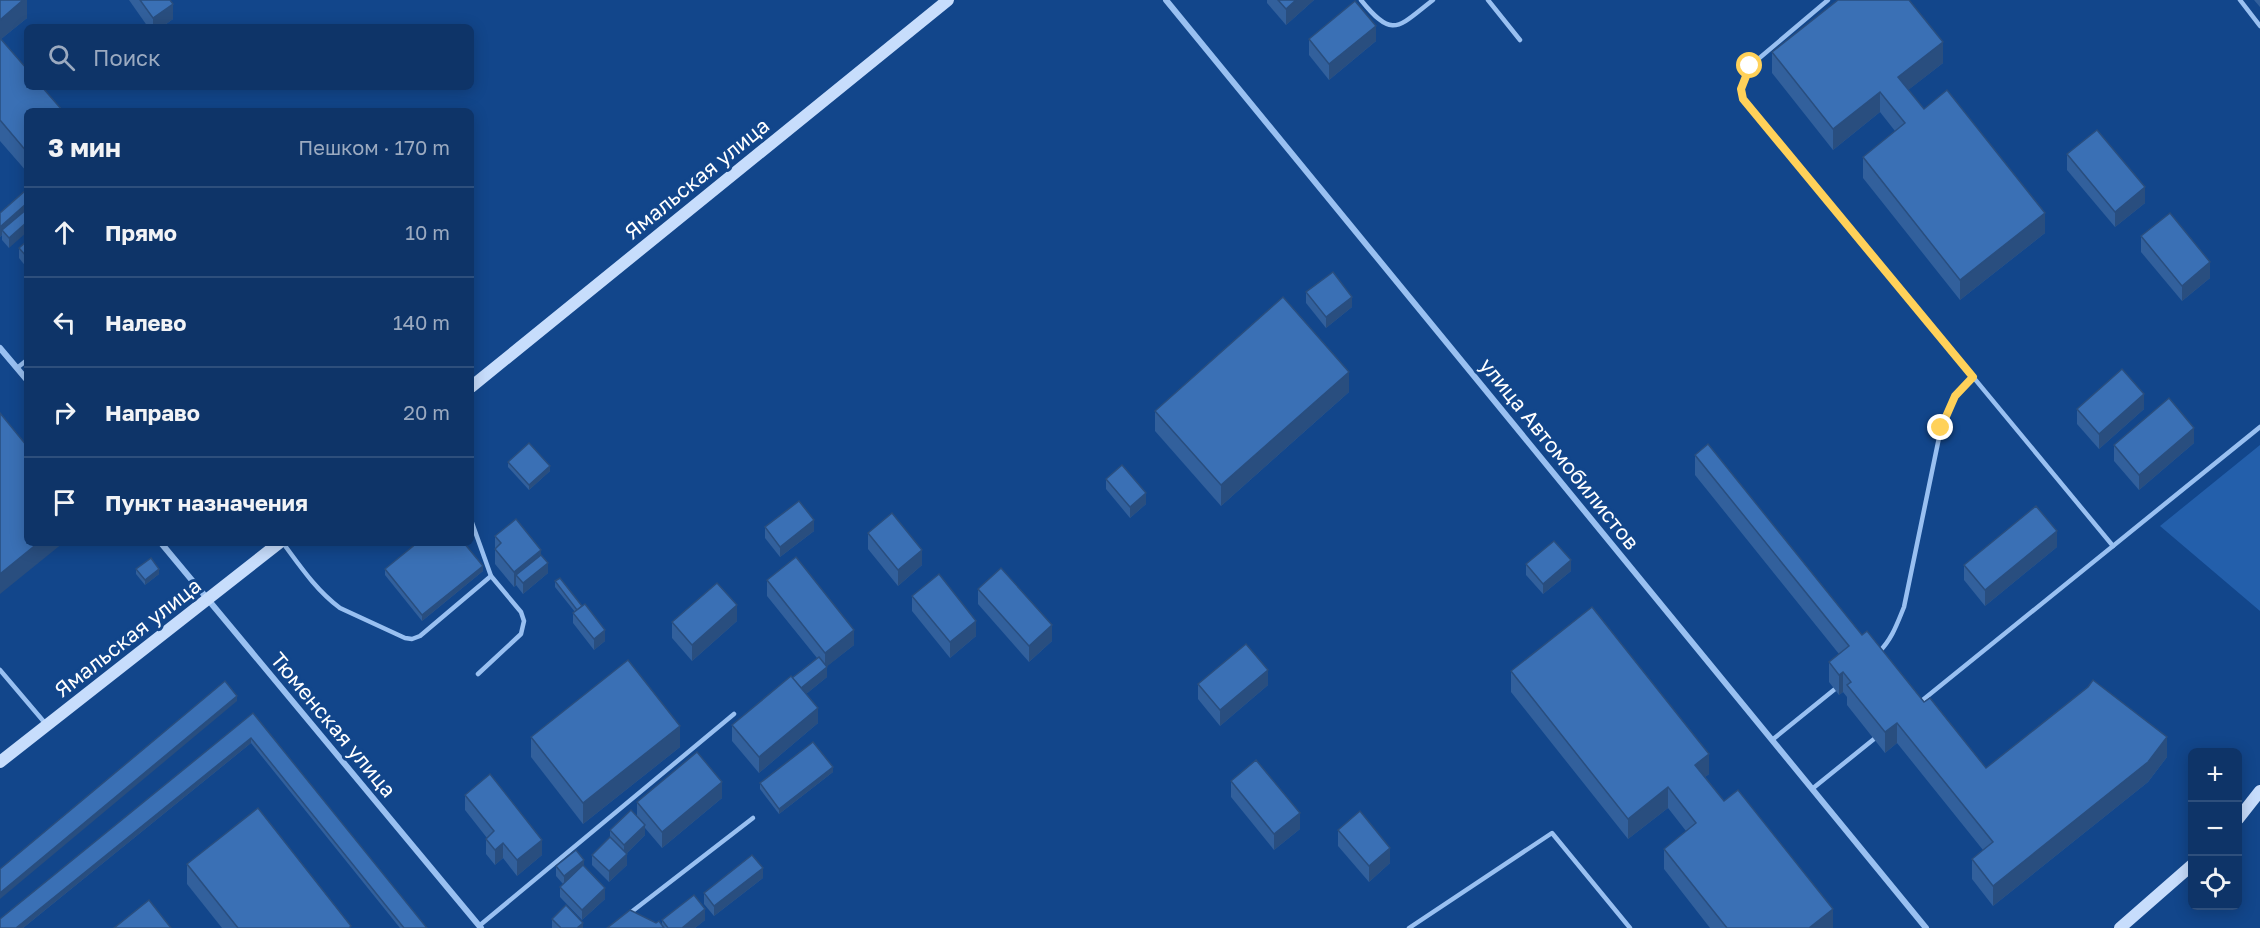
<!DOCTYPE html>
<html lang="ru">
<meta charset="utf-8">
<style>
:root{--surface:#0e3468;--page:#173c6e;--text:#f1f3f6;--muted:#9baac0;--line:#2e4f7c}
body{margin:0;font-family:"Golos Text",sans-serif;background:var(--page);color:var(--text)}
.controls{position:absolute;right:18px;bottom:18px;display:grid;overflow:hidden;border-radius:9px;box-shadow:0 3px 15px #0003}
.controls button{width:54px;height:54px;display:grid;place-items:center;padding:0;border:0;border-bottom:2px solid var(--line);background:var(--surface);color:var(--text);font:30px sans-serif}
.stop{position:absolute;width:18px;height:18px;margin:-14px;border:4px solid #ffd159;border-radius:50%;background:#fff}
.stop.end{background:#ffd159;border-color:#fff;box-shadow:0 2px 6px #0008}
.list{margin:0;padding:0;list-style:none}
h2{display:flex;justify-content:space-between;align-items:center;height:78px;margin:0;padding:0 24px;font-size:26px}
h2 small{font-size:20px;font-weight:400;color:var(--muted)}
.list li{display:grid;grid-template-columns:39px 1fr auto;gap:18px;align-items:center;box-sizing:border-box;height:90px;padding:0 24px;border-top:2px solid var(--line)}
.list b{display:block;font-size:22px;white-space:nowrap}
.list em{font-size:20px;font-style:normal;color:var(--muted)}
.icon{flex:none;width:33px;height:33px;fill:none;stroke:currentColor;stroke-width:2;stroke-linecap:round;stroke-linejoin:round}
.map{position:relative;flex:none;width:2260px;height:928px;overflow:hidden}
.search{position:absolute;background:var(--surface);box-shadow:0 3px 15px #0003;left:24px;top:24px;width:450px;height:66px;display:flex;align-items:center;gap:15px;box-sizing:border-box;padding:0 21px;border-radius:9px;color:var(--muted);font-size:22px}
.panel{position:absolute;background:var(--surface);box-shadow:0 3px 15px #0003;left:24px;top:108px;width:450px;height:438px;border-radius:9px}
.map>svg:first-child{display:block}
.green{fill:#235fab}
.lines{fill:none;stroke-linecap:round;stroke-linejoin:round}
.lane{stroke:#99c0f1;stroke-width:4.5}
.street{stroke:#99c0f1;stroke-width:6}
.secondary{stroke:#c7ddfc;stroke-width:12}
.wall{fill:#32609c}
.shaded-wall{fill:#294e7f}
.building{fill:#3a70b5;stroke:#294e7f;stroke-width:1.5}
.route{stroke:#ffd159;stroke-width:8}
.labels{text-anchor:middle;stroke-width:6;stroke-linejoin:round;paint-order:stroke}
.street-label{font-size:21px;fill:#fff;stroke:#12468b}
</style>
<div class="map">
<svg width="2260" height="928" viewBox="0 0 2260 928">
<rect width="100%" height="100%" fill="#12468b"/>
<polygon class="green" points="2260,445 2260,611 2160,526"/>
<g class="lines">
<g class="lane">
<path d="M 1361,0 C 1393,40 1398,27 1433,0"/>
<polyline points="1488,0 1520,40"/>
<polyline points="1828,0 1750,66 1741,89 1743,99 2113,546"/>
<polyline points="2240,0 2260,26"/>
<polyline points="17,368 27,360"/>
<polyline points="471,520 491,576 521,612 524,621 521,634 478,674"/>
<path d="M 283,543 C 300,566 316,590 340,608 L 405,638 L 412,639 L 420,636 L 491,576"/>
<path d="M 1879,652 C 1892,639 1897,624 1904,607 L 1941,428 L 1955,396 L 1973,377"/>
<polyline points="0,670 45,723"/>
<polyline points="1919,703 2260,427"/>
<polyline points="1772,740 1835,689"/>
<polyline points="1812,789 1874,739"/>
<polyline points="630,913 753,818"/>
<polyline points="479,926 734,714"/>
<polyline points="1409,928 1552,833 1630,928"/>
</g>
<g class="street">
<polyline points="1166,0 1926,928"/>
<polyline points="0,348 27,380"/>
<polyline points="161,543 481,928"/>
</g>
<g class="secondary">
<polyline points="471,387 948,0"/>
<polyline points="0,762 279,543"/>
<polyline points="2238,819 2260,791"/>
<polyline points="2120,928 2192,865"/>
</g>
</g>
<g class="wall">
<polygon points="0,0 27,0 27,18 1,39 27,111 27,172 0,141"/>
<polygon points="129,0 170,0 173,19 162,27 148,27"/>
<polygon points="1267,0 1314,0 1286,25 1267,3"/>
<polygon points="2254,0 2260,0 2260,7"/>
<polygon points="1309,39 1376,41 1329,80 1309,55"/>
<polygon points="1772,52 1943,63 1908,90 1924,109 2045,233 1960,300 1863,178 1863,157 1895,131 1880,112 1833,150 1772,73"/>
<polygon points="2067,154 2145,203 2115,227 2067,170"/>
<polygon points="25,191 9,248 2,240 2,235 0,237 0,213"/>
<polygon points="2141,236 2210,278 2182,301 2141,252"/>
<polygon points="27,241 27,268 19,258 19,248"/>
<polygon points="1306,292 1352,307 1326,328 1306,303"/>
<polygon points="1349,392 1221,506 1155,431 1155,411"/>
<polygon points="2077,409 2144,409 2099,449 2077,424"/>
<polygon points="2194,443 2139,490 2114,461 2114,445"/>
<polygon points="1695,455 1862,635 1986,768 2167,757 2148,782 1993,906 1972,879 1972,859 1983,850 1897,743 1885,753 1847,705 1847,697 1843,692 1839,695 1829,682 1829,662 1839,654 1695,475"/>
<polygon points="508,462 550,471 529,490 508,467"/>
<polygon points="1106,479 1146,504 1130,518 1106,489"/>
<polygon points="765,527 814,531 780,557 765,538"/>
<polygon points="868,533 922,565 898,586 868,549"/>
<polygon points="495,536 541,555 548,573 523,594 516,585 514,587 495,564"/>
<polygon points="2057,547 1985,606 1964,580 1964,565"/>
<polygon points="1526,564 1571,571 1543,594 1526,575"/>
<polygon points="136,569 159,574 145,585 136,574"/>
<polygon points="385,569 483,571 422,621 385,575"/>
<polygon points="767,580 854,645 827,666 827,677 806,694 818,723 759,773 732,741 732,725 817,658 767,596"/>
<polygon points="555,581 582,606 605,641 594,650 573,623 573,613 575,612 555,587"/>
<polygon points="978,589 1052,641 1029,662 978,604"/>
<polygon points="912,596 976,636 950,658 912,611"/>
<polygon points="737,621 692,661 672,638 672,622"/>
<polygon points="1511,671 1709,774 1705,777 1724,801 1833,928 1710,928 1664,869 1664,849 1686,831 1668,808 1628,839 1511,692"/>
<polygon points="1198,684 1268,685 1220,726 1198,699"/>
<polygon points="253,713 427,928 400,928 251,743 23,928 0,928"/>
<polygon points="531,737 680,747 583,824 531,757"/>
<polygon points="833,772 779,814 760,789 760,783"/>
<polygon points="1231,781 1300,829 1274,850 1231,797"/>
<polygon points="465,795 542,855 517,876 503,858 495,865 486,854 486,839 487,838 465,810"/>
<polygon points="722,798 662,848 645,828 645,835 626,854 627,865 609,882 592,865 592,855 610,838 610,830 637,816 637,802"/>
<polygon points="1338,830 1390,863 1369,882 1338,846"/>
<polygon points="187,864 351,928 222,928 187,884"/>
<polygon points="556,866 584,866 605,899 582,920 560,897 560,887 563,884 556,876"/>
<polygon points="763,878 714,916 704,904 704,893"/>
<polygon points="552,919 583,928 552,928"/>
<polygon points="662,920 705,920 695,928 607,928 656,923 662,926"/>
</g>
<g class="shaded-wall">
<polygon points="23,0 27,0 27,18 0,40 0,20"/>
<polygon points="1296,0 1314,0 1286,25 1286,9"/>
<polygon points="173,4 173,19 162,27 153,27 153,18"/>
<polygon points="1376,26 1376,41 1329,80 1329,64"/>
<polygon points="1943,42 1943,63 1898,98 1898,77"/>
<polygon points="1880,92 1880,112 1833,150 1833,129"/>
<polygon points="2145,187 2145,203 2115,227 2115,212"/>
<polygon points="27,203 27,214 2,230 2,235 0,237 0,227"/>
<polygon points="2045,213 2045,233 1960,300 1960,280"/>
<polygon points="27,222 27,232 9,248 9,238"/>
<polygon points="2210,262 2210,278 2182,301 2182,286"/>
<polygon points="1352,297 1352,307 1326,328 1326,317"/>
<polygon points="1349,372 1349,392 1221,506 1221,485"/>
<polygon points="2144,394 2144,409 2099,449 2099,434"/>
<polygon points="2194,428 2194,443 2139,490 2139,475"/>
<polygon points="550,466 550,471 529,490 529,485"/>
<polygon points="1146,493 1146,504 1130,518 1130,507"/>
<polygon points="814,520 814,531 780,557 780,547"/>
<polygon points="2057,531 2057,547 1985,606 1985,590"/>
<polygon points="38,543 63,543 0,594 0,574"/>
<polygon points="541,550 541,565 516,575 516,585 514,587 514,572"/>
<polygon points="922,550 922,565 898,586 898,570"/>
<polygon points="1571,560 1571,571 1543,594 1543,584"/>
<polygon points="548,563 548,573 523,594 523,583"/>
<polygon points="483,566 483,571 422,621 422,615"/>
<polygon points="159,569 159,574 145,585 145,580"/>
<polygon points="737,605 737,621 692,661 692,645"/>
<polygon points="976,621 976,636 950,658 950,642"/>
<polygon points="1052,625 1052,641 1029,662 1029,646"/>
<polygon points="605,630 605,641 594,650 594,639"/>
<polygon points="854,630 854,645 825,668 825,653"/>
<polygon points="827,667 827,677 800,699 800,688"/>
<polygon points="1268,670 1268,685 1220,726 1220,710"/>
<polygon points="1843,672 1843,692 1839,695 1839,675"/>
<polygon points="237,696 237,701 0,899 0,893"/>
<polygon points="818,708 818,723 759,773 759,757"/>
<polygon points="1897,723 1897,743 1885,753 1885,732"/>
<polygon points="680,726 680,747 583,824 583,803"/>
<polygon points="2167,737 2167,757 2148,782 1993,906 1993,886"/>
<polygon points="251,738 251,743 23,928 16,928"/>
<polygon points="1709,754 1709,774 1695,785 1695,765"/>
<polygon points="833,767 833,772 779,814 779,809"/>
<polygon points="722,782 722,798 662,848 662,832"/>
<polygon points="1668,787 1668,808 1628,839 1628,819"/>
<polygon points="1300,813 1300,829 1274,850 1274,834"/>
<polygon points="645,825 645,835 624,856 624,845"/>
<polygon points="542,840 542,855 517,876 517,860"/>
<polygon points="503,843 503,858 495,865 495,850"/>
<polygon points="1390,848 1390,863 1369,882 1369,866"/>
<polygon points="627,854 627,865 609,882 609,871"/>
<polygon points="584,860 584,871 564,886 564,876"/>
<polygon points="763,868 763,878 714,916 714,906"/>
<polygon points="605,888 605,899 582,920 582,910"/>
<polygon points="705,909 705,920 695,928 682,928"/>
<polygon points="1833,909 1833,928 1809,928"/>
<polygon points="583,923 583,928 577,928"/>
</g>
<g class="building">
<polygon points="0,0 23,0 0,20"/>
<polygon points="140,0 170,0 173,4 153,18"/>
<polygon points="1278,0 1296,0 1286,9"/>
<polygon points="1838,0 1909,0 1943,42 1898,77 1924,109 1947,90 2045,213 1960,280 1863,157 1905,123 1880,92 1833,129 1772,52"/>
<polygon points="1355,1 1376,26 1329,64 1309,39"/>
<polygon points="0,38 27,69 27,87 42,87 63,111 27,111 27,152 0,120"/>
<polygon points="2097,130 2145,187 2115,212 2067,154"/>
<polygon points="25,191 27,194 27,203 0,227 0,213"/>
<polygon points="27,209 27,222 9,238 2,230"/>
<polygon points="2170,213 2210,262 2182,286 2141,236"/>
<polygon points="27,241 27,257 19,248"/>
<polygon points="1333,272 1352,297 1326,317 1306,292"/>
<polygon points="1283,297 1349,372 1221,485 1155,411"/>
<polygon points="2122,369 2144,394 2099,434 2077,409"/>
<polygon points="2169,398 2194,428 2139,475 2114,445"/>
<polygon points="0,413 27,446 27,543 38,543 0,574"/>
<polygon points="529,443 550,466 529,485 508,462"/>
<polygon points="1708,444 1862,635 1867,631 1924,702 1930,698 1986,768 2088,687 2093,680 2167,737 2148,762 1993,886 1972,859 1993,842 1897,723 1885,732 1847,685 1851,682 1843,672 1839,675 1829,662 1849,646 1695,455"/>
<polygon points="1122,465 1146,493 1130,507 1106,479"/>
<polygon points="799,501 814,520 780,547 765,527"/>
<polygon points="2036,506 2057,531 1985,590 1964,565"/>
<polygon points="892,513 922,550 898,570 868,533"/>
<polygon points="516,519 541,550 514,572 495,549 501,543 495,536"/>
<polygon points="1554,541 1571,560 1543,584 1526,564"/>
<polygon points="417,543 464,543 483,566 422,615 385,569"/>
<polygon points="541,555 548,563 523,583 516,575"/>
<polygon points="796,557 854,630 825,653 767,580"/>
<polygon points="151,558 159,569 145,580 136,569"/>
<polygon points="1001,568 1052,625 1029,646 978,589"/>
<polygon points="939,574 976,621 950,642 912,596"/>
<polygon points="560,578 582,606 577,610 555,581"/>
<polygon points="717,583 737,605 692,645 672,622"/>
<polygon points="585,604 605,630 594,639 573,613"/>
<polygon points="1592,607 1709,754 1695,765 1724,801 1738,790 1833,909 1809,928 1727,928 1664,849 1696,823 1668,787 1628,819 1511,671"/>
<polygon points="1246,644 1268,670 1220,710 1198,684"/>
<polygon points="819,657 827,667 801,688 792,678"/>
<polygon points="628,660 680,726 583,803 531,737"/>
<polygon points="791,676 818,708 759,757 732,725"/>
<polygon points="225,681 237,696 0,893 0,869"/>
<polygon points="253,713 427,928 404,928 251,738 16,928 0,928 0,919"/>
<polygon points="813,742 833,767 779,809 760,783"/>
<polygon points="697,752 722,782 662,832 637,802"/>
<polygon points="1256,760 1300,813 1274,834 1231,781"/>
<polygon points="490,774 542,840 517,860 503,843 495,850 486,839 494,831 465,795"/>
<polygon points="258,808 351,926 349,928 238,928 187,864"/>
<polygon points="631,810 645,825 624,845 610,830"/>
<polygon points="1360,811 1390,848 1369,866 1338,830"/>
<polygon points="610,837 627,854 609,871 592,855"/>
<polygon points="576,850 584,860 564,876 556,866"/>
<polygon points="752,855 763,868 714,906 704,893"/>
<polygon points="583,865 605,888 582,910 560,887"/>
<polygon points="694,895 705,909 682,928 668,928 662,920"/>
<polygon points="149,900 171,928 114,928"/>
<polygon points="566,905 583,923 577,928 561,928 552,919"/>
<polygon points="630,910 656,923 659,921 664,928 607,928"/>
</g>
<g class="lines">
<polyline class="route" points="1750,66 1741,89 1743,99 1973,377 1955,396 1941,428"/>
</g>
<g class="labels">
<g class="street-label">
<text transform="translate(697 179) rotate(-39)" y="7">Ямальская улица</text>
<text transform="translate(1559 454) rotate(51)" y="7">улица Автомобилистов</text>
<text transform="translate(128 638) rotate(-38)" y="7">Ямальская улица</text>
<text transform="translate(333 725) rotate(50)" y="7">Тюменская улица</text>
</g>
</g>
</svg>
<div class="controls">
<button>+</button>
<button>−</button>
<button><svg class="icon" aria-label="locate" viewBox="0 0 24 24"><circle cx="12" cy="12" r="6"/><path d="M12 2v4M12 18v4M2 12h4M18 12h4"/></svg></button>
</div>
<div class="stop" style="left:1750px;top:66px"></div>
<div class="stop end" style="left:1941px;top:428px"></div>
<div class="search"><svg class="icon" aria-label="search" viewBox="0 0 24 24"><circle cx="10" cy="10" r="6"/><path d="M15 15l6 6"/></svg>Поиск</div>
<section class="panel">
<h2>3 мин<small>Пешком · 170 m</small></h2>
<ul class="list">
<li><svg class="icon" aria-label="ahead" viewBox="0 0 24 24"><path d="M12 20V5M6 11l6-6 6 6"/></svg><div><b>Прямо</b></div><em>10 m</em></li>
<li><svg class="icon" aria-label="left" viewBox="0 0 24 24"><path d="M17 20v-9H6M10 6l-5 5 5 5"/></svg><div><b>Налево</b></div><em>140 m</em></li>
<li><svg class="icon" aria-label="right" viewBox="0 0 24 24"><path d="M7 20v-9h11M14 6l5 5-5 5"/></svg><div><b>Направо</b></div><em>20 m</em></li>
<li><svg class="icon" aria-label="arrive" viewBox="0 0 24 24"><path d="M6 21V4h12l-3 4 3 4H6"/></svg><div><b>Пункт назначения</b></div></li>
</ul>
</section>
</div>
